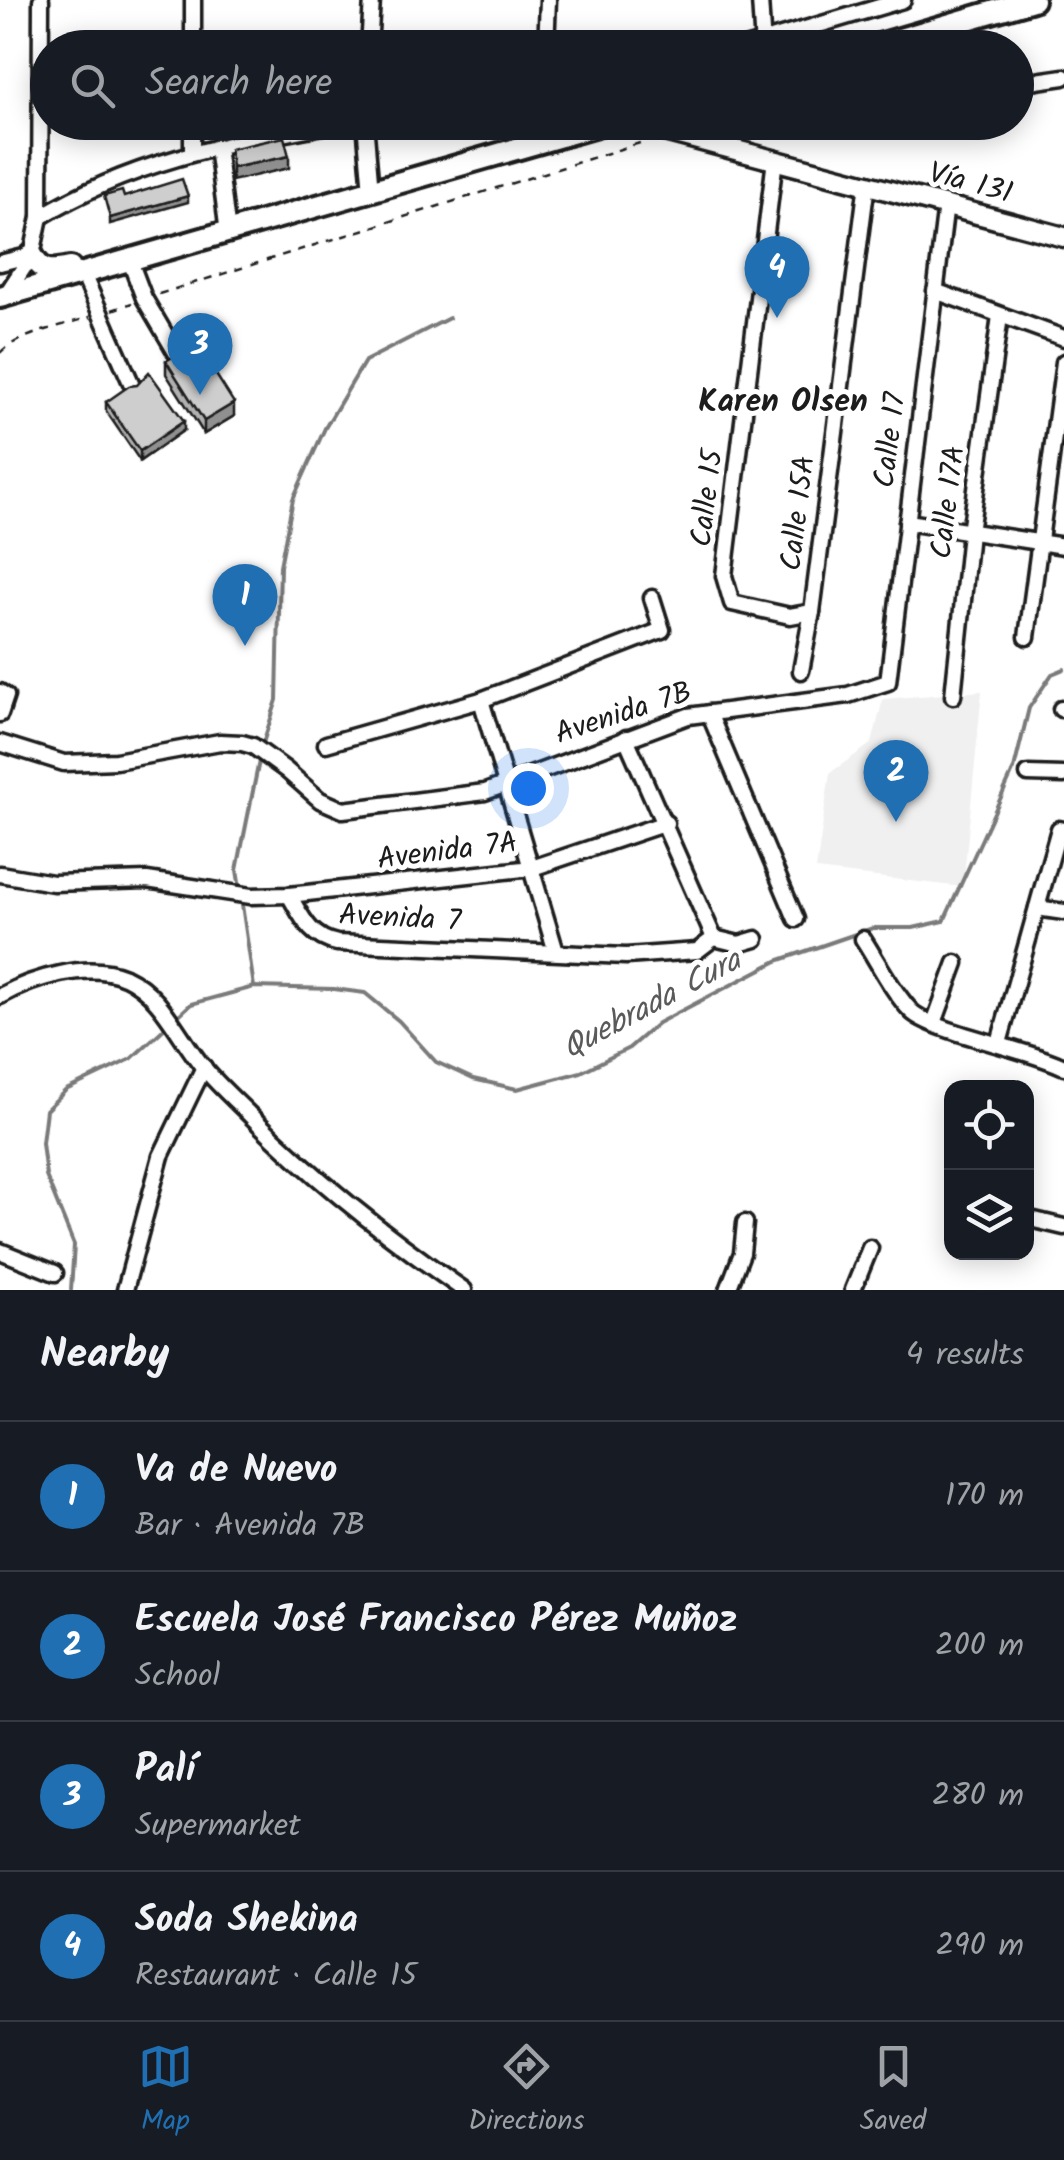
<!DOCTYPE html>
<meta charset="utf-8">
<style>
:root{--surface:#171b24;--page:#20242c;--text:#f1f3f6;--muted:#9ea1a6;--line:#363941;--accent:#1f6fb2}
body{margin:0;font-family:Kalam,sans-serif;background:var(--page);color:var(--text)}
.controls{position:absolute;right:30px;bottom:30px;display:grid;overflow:hidden;border-radius:20px;box-shadow:0 5px 25px #0003}
.controls button{width:90px;height:90px;display:grid;place-items:center;padding:0;border:0;border-bottom:2px solid var(--line);background:var(--surface);color:var(--text);font:50px sans-serif}
.you{position:absolute;left:528px;top:788px;width:35px;height:35px;margin:-25px;border:8px solid #fff;border-radius:50%;background:#1a73e8;box-shadow:0 0 0 15px #1a73e833}
.badge{display:grid;place-items:center;width:65px;height:65px;border-radius:50%;background:var(--accent);color:#fff;font-size:32px;font-weight:700}
.pin{position:absolute;translate:-50% -82px;filter:drop-shadow(0 2px 5px #0008)}
.pin::after{content:'';position:absolute;top:52px;width:35px;height:30px;background:inherit;clip-path:polygon(0 0,100% 0,50% 100%)}
.list{margin:0;padding:0;list-style:none}
h2{display:flex;justify-content:space-between;align-items:center;height:130px;margin:0;padding:0 40px;font-size:42px}
h2 small{font-size:32px;font-weight:400;color:var(--muted)}
.list li{display:grid;grid-template-columns:65px 1fr auto;gap:30px;align-items:center;box-sizing:border-box;height:150px;padding:0 40px;border-top:2px solid var(--line)}
.list b{display:block;font-size:38px;white-space:nowrap}
.list p{margin:0;font-size:32px;white-space:nowrap;color:var(--muted)}
.list em{font-size:32px;font-style:normal;color:var(--muted)}
.icon{flex:none;width:55px;height:55px;fill:none;stroke:currentColor;stroke-width:2;stroke-linecap:round;stroke-linejoin:round}
.map{position:relative;flex:none;width:1064px;height:1290px;overflow:hidden}
.search{position:absolute;background:var(--surface);box-shadow:0 5px 25px #0003;left:30px;right:30px;top:30px;height:110px;display:flex;align-items:center;gap:25px;box-sizing:border-box;padding:0 35px;border-radius:55px;color:var(--muted);font-size:38px}
.sheet{height:730px;background:var(--surface)}
nav{display:flex;justify-content:space-around;align-items:center;box-sizing:border-box;height:140px;border-top:2px solid var(--line);background:var(--surface);font-size:28px;color:var(--muted)}
nav a{display:grid;justify-items:center;gap:5px}
nav .on{color:var(--accent)}
.map>svg:first-child{display:block}
.built{fill:#f0f0f0}
.lines{fill:none;stroke-linecap:round;stroke-linejoin:round}
.stream{stroke:#7a7a7a;stroke-width:4}
.minor-casing{stroke:#1c1c1c;stroke-width:21}
.major-casing{stroke:#1c1c1c;stroke-width:25}
.highway-casing{stroke:#1c1c1c;stroke-width:28}
.path{stroke:#1c1c1c;stroke-width:2.5;stroke-dasharray:8 8;stroke-linecap:butt}
.minor{stroke:#fff;stroke-width:14}
.major{stroke:#fff;stroke-width:18}
.highway{stroke:#fff;stroke-width:20}
.wall{fill:#b1b1b1;stroke:#1c1c1c;stroke-width:2.5}
.shaded-wall{fill:#909090;stroke:#1c1c1c;stroke-width:2.5}
.building{fill:#cecece;stroke:#1c1c1c;stroke-width:2.5}
.labels{text-anchor:middle;stroke-width:10;stroke-linejoin:round;paint-order:stroke}
.street-label{font-size:30px;fill:#1c1c1c;stroke:#fff}
.neighbourhood-label{font-size:32px;font-weight:bold;fill:#1c1c1c;stroke:#fff}
.water-label{font-size:32px;font-style:italic;fill:#5a5a5a;stroke:#fff}
</style>
<div class="map">
<svg width="1064" height="1290" viewBox="0 0 1064 1290">
<rect width="100%" height="100%" fill="#fff"/>
<filter id="ink" filterUnits="userSpaceOnUse"><feTurbulence type="fractalNoise" baseFrequency=".01" numOctaves="2"/><feDisplacementMap in="SourceGraphic" scale="20" xChannelSelector="R" yChannelSelector="G"/><feConvolveMatrix kernelMatrix="1 2 1 2 8 2 1 2 1" color-interpolation-filters="sRGB"/></filter>
<g filter="url(#ink)">
<polygon class="built" points="982,691 963,887 816,870 830,773 872,743 883,699"/>
<g class="lines">
<g class="stream">
<polyline points="262,746 277,700 280,566 293,499 325,428 365,361 449,318"/>
<polyline points="240,889 237,870 260,756"/>
<polyline points="241,898 254,987"/>
<polyline points="71,1290 74,1245 46,1176 42,1143 46,1110 66,1090 131,1059 191,1004 254,987 334,989 365,993 399,1021 436,1062 473,1079 517,1089 581,1072 629,1048 658,1023 777,961 873,928 913,928 944,921 1014,769 1029,708 1052,674 1064,669"/>
</g>
<g class="minor-casing">
<g id="minor">
<polyline points="760,0 763,48"/>
<polyline points="193,48 193,0"/>
<polyline points="369,48 372,0"/>
<polyline points="546,48 548,0"/>
<polyline points="741,48 903,0"/>
<polyline points="1016,84 1064,77"/>
<polyline points="365,122 371,192"/>
<polyline points="217,147 228,233"/>
<polyline points="192,152 192,122"/>
<polyline points="775,159 724,576 732,603 790,616 812,612"/>
<path d="M 40,217 C 137,158 234,143 344,122"/>
<polyline points="130,261 144,298 178,356"/>
<polyline points="0,263 32,255"/>
<polyline points="83,274 132,385"/>
<polyline points="935,291 1064,338"/>
<polyline points="3,299 32,255 40,217 41,0"/>
<polyline points="907,522 1064,546"/>
<polyline points="1027,637 1064,362"/>
<polyline points="801,671 812,612 867,183"/>
<polyline points="0,692 6,696 0,714"/>
<polyline points="953,696 970,533 1000,316"/>
<polyline points="481,700 556,952"/>
<polyline points="1061,709 1064,709"/>
<polyline points="709,713 796,919"/>
<polyline points="626,738 714,938"/>
<polyline points="0,743 64,763 116,761 220,742 242,743 253,746 286,770 320,800 343,810 485,792 688,716 848,695 888,682 946,204"/>
<polyline points="326,744 481,700 662,630 652,598"/>
<polyline points="1028,774 1064,775"/>
<polyline points="0,874 53,883 147,880 251,896 289,895 532,868 666,823"/>
<path d="M 289,895 C 302,917 310,938 337,943 L 626,956 L 697,951 L 714,938"/>
<polyline points="1037,908 1064,912"/>
<polyline points="714,938 739,944 756,939"/>
<path d="M 863,939 C 878,962 892,991 911,1011 C 932,1032 1029,1049 1064,1067"/>
<path d="M 0,996 C 33,978 88,961 125,977 C 162,994 178,1037 204,1068 C 218,1085 236,1101 252,1117 C 316,1181 389,1238 464,1290"/>
<polyline points="934,1023 956,963"/>
<polyline points="999,1043 1059,829 1064,830"/>
<polyline points="1026,1218 1064,1227"/>
<polyline points="0,1251 55,1273"/>
<polyline points="125,1290 161,1156 204,1067"/>
<polyline points="728,1290 742,1253 745,1223"/>
<polyline points="853,1290 870,1248"/>
</g>
</g>
<g class="major-casing">
<polyline id="major" points="630,122 1064,237"/>
</g>
<g class="highway-casing">
<g id="highway">
<polyline points="869,48 1033,0"/>
<path d="M 32,255 C 41,273 51,272 70,268"/>
<polyline points="0,297 610,122"/>
</g>
</g>
<g class="path">
<polyline points="159,294 643,142"/>
<polyline points="112,310 132,303"/>
<path d="M 0,353 C 16,335 66,325 90,317"/>
</g>
<use href="#minor" class="minor"/>
<use href="#major" class="major"/>
<use href="#highway" class="highway"/>
</g>
<g class="wall">
<polygon points="166,361 234,416 204,434 166,374"/>
<polygon points="106,402 184,430 140,461 106,411"/>
</g>
<g class="shaded-wall">
<polygon points="289,156 289,168 232,181 232,168"/>
<polygon points="188,196 188,202 110,224 110,218"/>
<polygon points="234,403 234,416 204,434 204,421"/>
<polygon points="184,421 184,430 140,461 140,451"/>
</g>
<g class="building">
<polygon points="284,137 289,156 232,168 230,149"/>
<polygon points="182,179 188,196 110,218 104,196 122,191 124,197"/>
<polygon points="196,343 234,403 204,421 166,361"/>
<polygon points="149,372 184,421 140,451 106,402 129,386 137,385"/>
</g>
</g>
<g class="labels">
<g class="street-label">
<text transform="translate(971 182) rotate(15)" y="10">Vía 131</text>
<text transform="translate(889 440) rotate(-83)" y="10">Calle 17</text>
<text transform="translate(706 498) rotate(-83)" y="10">Calle 15</text>
<text transform="translate(947 502) rotate(-83)" y="10">Calle 17A</text>
<text transform="translate(797 513) rotate(-83)" y="10">Calle 15A</text>
<text transform="translate(623 712) rotate(-18)" y="10">Avenida 7B</text>
<text transform="translate(447 850) rotate(-7)" y="10">Avenida 7A</text>
<text transform="translate(400 917) rotate(3)" y="10">Avenida 7</text>
</g>
<g class="neighbourhood-label">
<text x="783" y="411">Karen Olsen</text>
</g>
<g class="water-label">
<text transform="translate(651 1003) rotate(-28)" y="11">Quebrada Cura</text>
</g>
</g>
</svg>
<div class="controls">
<button><svg class="icon" aria-label="locate" viewBox="0 0 24 24"><circle cx="12" cy="12" r="6"/><path d="M12 2v4M12 18v4M2 12h4M18 12h4"/></svg></button>
<button><svg class="icon" aria-label="layers" viewBox="0 0 24 24"><path d="M12 4l9 5-9 5-9-5zM3 14l9 5 9-5"/></svg></button>
</div>
<div class="you"></div>
<div class="pin badge" style="left:245px;top:646px">1</div>
<div class="pin badge" style="left:896px;top:822px">2</div>
<div class="pin badge" style="left:200px;top:395px">3</div>
<div class="pin badge" style="left:777px;top:318px">4</div>
<div class="search"><svg class="icon" aria-label="search" viewBox="0 0 24 24"><circle cx="10" cy="10" r="6"/><path d="M15 15l6 6"/></svg>Search here</div>
</div>
<section class="sheet">
<h2>Nearby<small>4 results</small></h2>
<ul class="list">
<li><span class="badge">1</span><div><b>Va de Nuevo</b><p>Bar · Avenida 7B</p></div><em>170 m</em></li>
<li><span class="badge">2</span><div><b>Escuela José Francisco Pérez Muñoz</b><p>School</p></div><em>200 m</em></li>
<li><span class="badge">3</span><div><b>Palí</b><p>Supermarket</p></div><em>280 m</em></li>
<li><span class="badge">4</span><div><b>Soda Shekina</b><p>Restaurant · Calle 15</p></div><em>290 m</em></li>
</ul>
</section>
<nav>
<a class="on"><svg class="icon" aria-label="map" viewBox="0 0 24 24"><path d="M3 6l6-2 6 2 6-2v14l-6 2-6-2-6 2zM9 4v14M15 6v14"/></svg>Map</a>
<a><svg class="icon" aria-label="directions" viewBox="0 0 24 24"><path d="M12 3l9 9-9 9-9-9zM9 14v-3h6M13 9l2 2-2 2"/></svg>Directions</a>
<a><svg class="icon" aria-label="saved" viewBox="0 0 24 24"><path d="M7 4h10v16l-5-4-5 4z"/></svg>Saved</a>
</nav>
